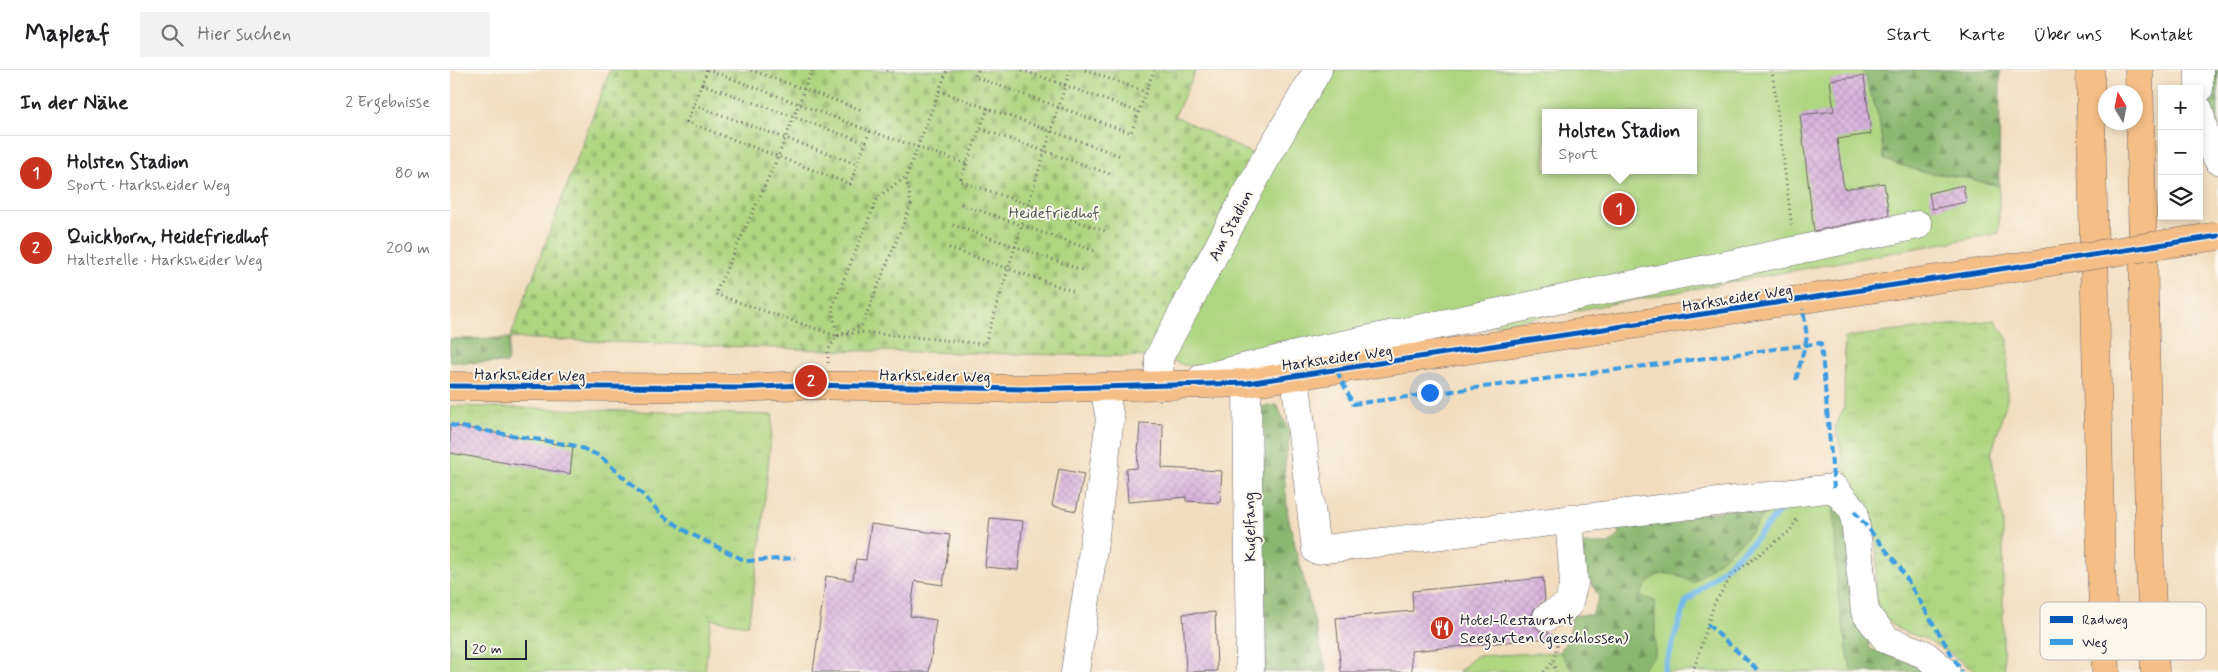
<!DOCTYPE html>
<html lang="de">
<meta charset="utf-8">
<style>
:root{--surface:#fff;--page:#f2f2f2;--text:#202124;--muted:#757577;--line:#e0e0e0;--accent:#c8321e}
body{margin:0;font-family:Mynerve,sans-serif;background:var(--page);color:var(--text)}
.controls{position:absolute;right:15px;top:15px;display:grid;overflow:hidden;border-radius:0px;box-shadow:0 2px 8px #0003}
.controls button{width:45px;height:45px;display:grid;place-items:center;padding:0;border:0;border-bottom:1px solid var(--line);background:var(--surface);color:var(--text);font:25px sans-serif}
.compass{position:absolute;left:1648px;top:15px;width:45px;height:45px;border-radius:50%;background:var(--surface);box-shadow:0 2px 8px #0003;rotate:350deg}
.scale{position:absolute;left:15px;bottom:12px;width:62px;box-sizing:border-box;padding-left:5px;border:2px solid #22223b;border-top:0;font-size:14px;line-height:18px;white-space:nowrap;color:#22223b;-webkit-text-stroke:4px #fbf7ec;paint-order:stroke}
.you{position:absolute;left:979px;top:322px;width:18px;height:18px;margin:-12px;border:4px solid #fff;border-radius:50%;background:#1a73e8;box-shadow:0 0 0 8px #1a73e833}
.badge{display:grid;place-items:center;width:32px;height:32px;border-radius:50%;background:var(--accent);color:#fff;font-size:16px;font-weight:700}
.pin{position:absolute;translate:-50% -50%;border:2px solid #fff;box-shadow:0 1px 5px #0006}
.popup{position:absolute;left:1092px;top:39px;width:155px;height:65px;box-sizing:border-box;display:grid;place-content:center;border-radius:0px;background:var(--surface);filter:drop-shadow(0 1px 4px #0005);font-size:16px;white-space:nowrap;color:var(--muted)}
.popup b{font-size:19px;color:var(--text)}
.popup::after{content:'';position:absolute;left:50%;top:100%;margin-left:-10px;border:10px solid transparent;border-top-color:var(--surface)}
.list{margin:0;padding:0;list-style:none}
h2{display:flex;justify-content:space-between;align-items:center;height:65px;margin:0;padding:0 20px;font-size:21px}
h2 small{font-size:16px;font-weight:400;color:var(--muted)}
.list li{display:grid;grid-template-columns:32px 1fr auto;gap:15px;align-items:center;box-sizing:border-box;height:75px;padding:0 20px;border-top:1px solid var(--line)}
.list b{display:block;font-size:19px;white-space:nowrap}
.list p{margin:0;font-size:16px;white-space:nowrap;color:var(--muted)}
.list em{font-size:16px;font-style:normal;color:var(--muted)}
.icon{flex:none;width:28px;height:28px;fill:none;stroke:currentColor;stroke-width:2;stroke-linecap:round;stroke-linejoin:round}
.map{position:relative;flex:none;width:1768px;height:602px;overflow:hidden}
header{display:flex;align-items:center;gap:30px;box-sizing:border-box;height:70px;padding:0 25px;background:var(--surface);border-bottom:1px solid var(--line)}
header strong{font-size:24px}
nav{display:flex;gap:28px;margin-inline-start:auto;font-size:18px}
.search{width:350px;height:45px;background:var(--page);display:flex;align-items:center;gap:12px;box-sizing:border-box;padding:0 18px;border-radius:0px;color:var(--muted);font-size:19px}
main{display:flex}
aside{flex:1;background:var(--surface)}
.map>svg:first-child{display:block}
.grass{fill:url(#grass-tufts);stroke:#687c5e}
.forest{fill:url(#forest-firs);stroke:#566c55}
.cemetery{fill:url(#cemetery-stones);stroke:#687c5e}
.park{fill:#aed681;stroke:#687c5e;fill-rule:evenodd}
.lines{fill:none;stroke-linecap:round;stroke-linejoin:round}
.stream{stroke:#74baeb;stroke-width:6}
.building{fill:url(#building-cross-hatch)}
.minor-casing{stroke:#6b6368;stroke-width:29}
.major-casing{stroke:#6b6368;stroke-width:29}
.highway-casing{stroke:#6b6368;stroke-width:29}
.path{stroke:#6b6368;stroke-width:3;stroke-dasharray:1 4;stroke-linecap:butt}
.minor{stroke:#fff;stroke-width:28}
.major{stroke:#f5be86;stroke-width:28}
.highway{stroke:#f5be86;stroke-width:28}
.major-bridge-casing{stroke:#6b6368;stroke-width:29;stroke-linecap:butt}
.major-bridge{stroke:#f5be86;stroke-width:28}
.quiet{stroke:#3c9ce2;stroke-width:4;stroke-dasharray:8 4;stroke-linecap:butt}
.cycleway-casing{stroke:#fbf7ec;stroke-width:8}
.cycleway{stroke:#0057b8;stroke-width:5}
.labels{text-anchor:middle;stroke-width:4;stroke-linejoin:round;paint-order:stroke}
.park-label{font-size:16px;fill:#4c5850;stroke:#fbf7ec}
.street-label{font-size:16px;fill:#22223b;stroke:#fbf7ec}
.poi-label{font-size:16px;fill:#22223b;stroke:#fbf7ec;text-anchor:start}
.key{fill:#fbf7ec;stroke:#bab7b7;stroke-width:1}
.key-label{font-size:14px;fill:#22223b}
</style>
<header>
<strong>Mapleaf</strong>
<div class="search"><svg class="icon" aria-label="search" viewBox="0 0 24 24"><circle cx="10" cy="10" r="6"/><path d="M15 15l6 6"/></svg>Hier suchen</div>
<nav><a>Start</a><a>Karte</a><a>Über uns</a><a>Kontakt</a></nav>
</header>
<main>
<aside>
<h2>In der Nähe<small>2 Ergebnisse</small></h2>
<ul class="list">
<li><span class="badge">1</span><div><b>Holsten Stadion</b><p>Sport · Harksheider Weg</p></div><em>80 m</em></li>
<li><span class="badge">2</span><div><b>Quickborn, Heidefriedhof</b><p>Haltestelle · Harksheider Weg</p></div><em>200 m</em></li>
</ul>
</aside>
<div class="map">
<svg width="1768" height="602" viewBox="0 0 1768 602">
<defs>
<pattern id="grass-tufts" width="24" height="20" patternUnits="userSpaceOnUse" patternTransform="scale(1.25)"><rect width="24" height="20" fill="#aed681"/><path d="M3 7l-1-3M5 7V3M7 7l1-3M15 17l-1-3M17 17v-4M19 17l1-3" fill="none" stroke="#95b770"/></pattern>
<pattern id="forest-firs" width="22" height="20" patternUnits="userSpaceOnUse" patternTransform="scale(1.25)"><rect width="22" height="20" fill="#8ab76f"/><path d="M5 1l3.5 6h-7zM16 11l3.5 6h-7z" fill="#70945c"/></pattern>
<pattern id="cemetery-stones" width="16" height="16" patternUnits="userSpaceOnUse" patternTransform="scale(1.25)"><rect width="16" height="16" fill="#aed681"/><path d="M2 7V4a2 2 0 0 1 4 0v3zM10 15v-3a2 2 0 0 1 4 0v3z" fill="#95b770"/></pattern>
<pattern id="building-cross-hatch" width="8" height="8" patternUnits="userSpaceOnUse" patternTransform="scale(1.25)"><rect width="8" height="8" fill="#d9b1dd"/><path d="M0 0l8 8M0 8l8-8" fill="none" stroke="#ba98bf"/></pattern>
</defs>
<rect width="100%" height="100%" fill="#fbf7ec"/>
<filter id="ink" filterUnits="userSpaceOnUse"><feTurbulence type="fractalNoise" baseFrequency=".02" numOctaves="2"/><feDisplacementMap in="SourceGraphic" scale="10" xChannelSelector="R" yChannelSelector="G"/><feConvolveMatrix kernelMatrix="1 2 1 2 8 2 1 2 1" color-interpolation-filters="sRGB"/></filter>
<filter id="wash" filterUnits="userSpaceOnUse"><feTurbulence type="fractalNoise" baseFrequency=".0096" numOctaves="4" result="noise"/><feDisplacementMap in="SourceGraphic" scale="20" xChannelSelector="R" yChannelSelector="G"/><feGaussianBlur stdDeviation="1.12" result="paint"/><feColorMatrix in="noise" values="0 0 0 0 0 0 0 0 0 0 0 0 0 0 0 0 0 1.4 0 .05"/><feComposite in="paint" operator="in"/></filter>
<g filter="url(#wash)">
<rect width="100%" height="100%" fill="#f2dcbd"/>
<g class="grass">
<polygon points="1545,250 1558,270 1557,330 1541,385 1553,450 1553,577 1555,602 1525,602 1500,583 1473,568 1447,559 1429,542 1425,521 1427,491 1426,467 1419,438 1405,419 1393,396 1391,379 1385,357 1394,338 1395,267"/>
<polygon points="0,336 323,345 310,480 298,555 261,549 255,602 0,602"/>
</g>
<g class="forest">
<polygon points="1411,0 1550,0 1549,116 1512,107 1473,102 1434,90 1429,49 1415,5"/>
<polygon points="1738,0 1768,0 1768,80"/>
<polygon points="60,268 57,293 0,292 0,269"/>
<polygon points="827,335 840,363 834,402 838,447 877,602 805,602 807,337"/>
<polygon points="1382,411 1406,428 1408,520 1420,579 1460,592 1477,602 1401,602 1388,526"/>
<polygon points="1322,434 1296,468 1243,513 1228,505 1205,531 1205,586 1189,602 1123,602 1110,582 1119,567 1122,545 1142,545 1149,527 1137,504 1130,474 1159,474 1169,465 1167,455"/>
</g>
<polygon class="cemetery" points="160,0 746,0 725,46 815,90 709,287 378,280 60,268"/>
<g class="park">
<path d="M 868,0 L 1411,0 L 1415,5 L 1429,49 L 1434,90 L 1473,102 L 1512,107 L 1549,116 L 1549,163 L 860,289 L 737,296 L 710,287 ZM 1095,43 L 1243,43 L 1243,100 L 1095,100 Z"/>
<path d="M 1383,426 L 1388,526 L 1401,602 L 1189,602 L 1205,586 L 1205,531 L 1190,526 C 1202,498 1220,500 1243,513 L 1296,468 L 1322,434 Z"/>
<polygon points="1110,582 1123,602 1008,602 1026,586"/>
</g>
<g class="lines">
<polyline class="stream" points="1213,602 1236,532 1301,474 1335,435"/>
</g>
<g id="blocks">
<g class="building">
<polygon points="1414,6 1421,64 1387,69 1394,119 1434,113 1439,145 1364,161 1350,45 1384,41 1380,10"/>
<polygon points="1513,115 1516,132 1482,139 1479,123"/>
<polygon points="690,353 713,354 712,398 772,401 770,433 736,431 736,427 678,432 676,399 687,398"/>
<polygon points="0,355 123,377 120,404 0,383"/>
<polygon points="609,399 634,404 626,441 602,436"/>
<polygon points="540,448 573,451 568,500 535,497"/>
<polygon points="421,454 500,465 493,515 465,511 460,546 486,550 479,602 363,602 376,506 403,510 406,489 416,490"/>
<polygon points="1093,508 1095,530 1084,539 1081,547 1084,555 1090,561 1098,562 1099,568 961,581 962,602 891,602 886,548 963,541 962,521"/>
<polygon points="765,542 767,601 736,602 733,544"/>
</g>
</g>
</g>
<g filter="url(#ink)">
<use href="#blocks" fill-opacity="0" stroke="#6b6368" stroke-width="1"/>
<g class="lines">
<g class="minor-casing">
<g id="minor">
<polyline points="1749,0 1749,19"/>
<polyline points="1749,40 1757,73 1768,90"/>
<polyline points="845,306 866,480 1384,418 1404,441 1415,542 1437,570 1474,584 1496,602"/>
<polyline points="752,308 858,282 1468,155"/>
<polyline points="797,313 800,602"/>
<polyline points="709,316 709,287 815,90 868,0"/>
<polyline points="1097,547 1118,535 1124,513 1119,449"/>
<polyline points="625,602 641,495 660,349 654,317"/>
</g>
</g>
<g class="major-casing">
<polyline id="major" points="0,316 290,318 352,315 575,319 797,313 1566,197"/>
</g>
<g class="highway-casing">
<g id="highway">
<polyline points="1640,0 1651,494 1656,602"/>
<polyline points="1689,0 1700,493 1705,602"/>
</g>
</g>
<g class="path">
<polyline points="257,0 237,52 400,114 420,61 259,0"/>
<polyline points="301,0 412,40"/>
<polyline points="362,0 328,87 265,224 387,266 412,255 461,135 456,107"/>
<polyline points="437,0 442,2"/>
<polyline points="528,0 525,7 681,63 704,0"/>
<polyline points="572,0 689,42"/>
<polyline points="635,0 696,22"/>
<polyline points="1322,0 1342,158"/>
<polyline points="252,14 416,73"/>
<polyline points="489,21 671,86"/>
<polyline points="244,35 407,94"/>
<polyline points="538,38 510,111 658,162"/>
<polyline points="531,59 663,105"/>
<polyline points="420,61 517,94"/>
<polyline points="511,134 645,181"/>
<polyline points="503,155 635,201"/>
<polyline points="499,178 625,222"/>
<polyline points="387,266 382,238 428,127 456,107 497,0"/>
<polyline points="378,293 378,280 387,266 411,262 535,274 620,0"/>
<polyline points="1103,592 1106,602"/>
<polyline points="1094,602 1103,592 1110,567"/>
<polyline points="1243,602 1264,534 1282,505 1340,461 1348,447"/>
</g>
<use href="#minor" class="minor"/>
<use href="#major" class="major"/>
<use href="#highway" class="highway"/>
<g class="major-bridge-casing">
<polyline id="major-bridge" points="1566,197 1768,166"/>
</g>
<use href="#major-bridge" class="major-bridge"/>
<g class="quiet">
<polyline points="887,301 903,334 1371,273 1384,418"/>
<polyline points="1346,310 1357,267 1353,239"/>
<polyline points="0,355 127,376 150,386 193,425 212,445 239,463 296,491 345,488"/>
<polyline points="1404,441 1449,496 1512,602"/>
<polyline points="1257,554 1310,602"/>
</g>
<g class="cycleway-casing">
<polyline id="cycleway" points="0,316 290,318 352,315 575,319 797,313 1768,166"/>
</g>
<use href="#cycleway" class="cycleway"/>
</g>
</g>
<defs>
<g id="restaurant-disc" transform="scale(1.25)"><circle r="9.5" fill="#c8321e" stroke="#fbf7ec"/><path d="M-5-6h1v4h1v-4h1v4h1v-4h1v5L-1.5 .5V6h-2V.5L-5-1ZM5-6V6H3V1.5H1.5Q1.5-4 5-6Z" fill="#fff"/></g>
</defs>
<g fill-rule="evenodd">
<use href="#restaurant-disc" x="992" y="558"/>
</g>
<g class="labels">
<g class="park-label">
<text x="604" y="148">Heidefriedhof</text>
</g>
<g class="street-label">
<text transform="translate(780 155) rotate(-62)" y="6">Am Stadion</text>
<text transform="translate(1287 227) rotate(-9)" y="6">Harksheider Weg</text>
<text transform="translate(887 287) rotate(-8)" y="6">Harksheider Weg</text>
<text transform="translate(80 304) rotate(1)" y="6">Harksheider Weg</text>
<text transform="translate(485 305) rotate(1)" y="6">Harksheider Weg</text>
<text transform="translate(799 457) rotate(-91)" y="6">Kugelfang</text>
</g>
<g class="poi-label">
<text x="1010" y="555">Hotel-Restaurant<tspan x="1010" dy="18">Seegarten (geschlossen)</tspan></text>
</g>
</g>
<rect x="1590" y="532" width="166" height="58" rx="8" class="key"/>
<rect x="1600" y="546" width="23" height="7" fill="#0057b8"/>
<rect x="1600" y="569" width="23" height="6" fill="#3c9ce2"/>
<g class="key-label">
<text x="1632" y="554">Radweg</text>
<text x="1632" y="577">Weg</text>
</g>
</svg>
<div class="controls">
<button>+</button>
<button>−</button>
<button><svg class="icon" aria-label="layers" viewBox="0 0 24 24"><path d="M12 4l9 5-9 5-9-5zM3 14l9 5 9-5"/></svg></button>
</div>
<svg class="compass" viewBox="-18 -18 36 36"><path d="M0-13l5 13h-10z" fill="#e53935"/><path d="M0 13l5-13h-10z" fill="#757577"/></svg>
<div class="scale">20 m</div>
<div class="you"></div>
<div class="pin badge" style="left:1169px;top:139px">1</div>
<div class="popup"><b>Holsten Stadion</b>Sport</div>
<div class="pin badge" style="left:361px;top:311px">2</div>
</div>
</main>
